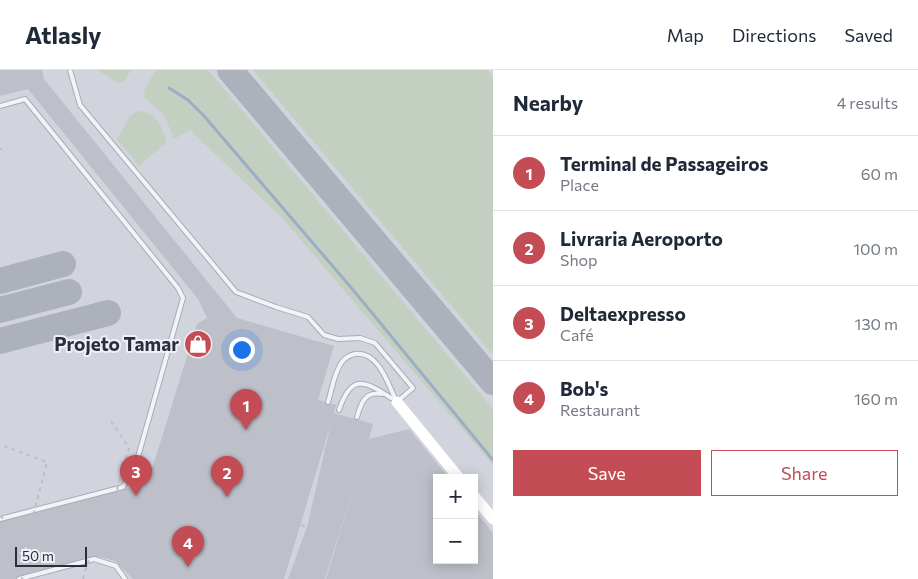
<!DOCTYPE html>
<meta charset="utf-8">
<style>
:root{--surface:#fff;--page:#f2f2f3;--text:#1f2937;--muted:#747a83;--line:#e0e1e3;--accent:#c44c55}
body{margin:0;font-family:Commissioner,sans-serif;background:var(--page);color:var(--text)}
.controls{position:absolute;right:15px;bottom:15px;display:grid;overflow:hidden;border-radius:0px;box-shadow:0 2px 12px #0003}
.controls button{width:45px;height:45px;display:grid;place-items:center;padding:0;border:0;border-bottom:1px solid var(--line);background:var(--surface);color:var(--text);font:25px sans-serif}
.scale{position:absolute;left:15px;bottom:12px;width:72px;box-sizing:border-box;padding-left:5px;border:2px solid #292f3d;border-top:0;font-size:14px;line-height:18px;white-space:nowrap;color:#292f3d;-webkit-text-stroke:4px #eef0f5;paint-order:stroke}
.you{position:absolute;left:241px;top:279px;width:18px;height:18px;margin:-12px;border:4px solid #fff;border-radius:50%;background:#1a73e8;box-shadow:0 0 0 8px #1a73e833}
.badge{display:grid;place-items:center;width:32px;height:32px;border-radius:50%;background:var(--accent);color:#fff;font-size:16px;font-weight:700}
.pin{position:absolute;translate:-50% -41px;filter:drop-shadow(0 1px 2px #0008)}
.pin::after{content:'';position:absolute;top:26px;width:18px;height:15px;background:inherit;clip-path:polygon(0 0,100% 0,50% 100%)}
.list{margin:0;padding:0;list-style:none}
h2{display:flex;justify-content:space-between;align-items:center;height:65px;margin:0;padding:0 20px;font-size:21px}
h2 small{font-size:16px;font-weight:400;color:var(--muted)}
.list li{display:grid;grid-template-columns:32px 1fr auto;gap:15px;align-items:center;box-sizing:border-box;height:75px;padding:0 20px;border-top:1px solid var(--line)}
.list b{display:block;font-size:19px;white-space:nowrap}
.list p{margin:0;font-size:16px;white-space:nowrap;color:var(--muted)}
.list em{font-size:16px;font-style:normal;color:var(--muted)}
.actions{display:flex;gap:10px;padding:15px 20px}
.actions a{flex:1;padding:11px 0;border:1px solid var(--accent);border-radius:0px;text-align:center;font-size:18px;color:var(--accent)}
.actions .main{background:var(--accent);color:#fff}
.map{position:relative;flex:none;width:493px;height:509px;overflow:hidden}
header{display:flex;align-items:center;gap:30px;box-sizing:border-box;height:70px;padding:0 25px;background:var(--surface);border-bottom:1px solid var(--line)}
header strong{font-size:24px}
nav{display:flex;gap:28px;margin-inline-start:auto;font-size:18px}
main{display:flex}
aside{flex:1;background:var(--surface)}
.map>svg:first-child{display:block}
.built{fill:#d1d4dc;fill-rule:evenodd}
.green{fill:#c3d0c1}
.lines{fill:none;stroke-linecap:round;stroke-linejoin:round}
.stream{stroke:#9cadc5;stroke-width:3}
.taxiway{stroke:#acb1bb;stroke-width:26}
.building{fill:#bdc0c9}
.service-casing{stroke:#a8acb4;stroke-width:6}
.path{stroke:#bdc0c6;stroke-width:2;stroke-dasharray:4 4;stroke-linecap:butt}
.service{stroke:#f1f3f6;stroke-width:4}
.secondary{stroke:#fff;stroke-width:11}
.path-bridge{stroke:#bdc0c6;stroke-width:2;stroke-dasharray:4 4;stroke-linecap:butt}
.labels{text-anchor:middle;stroke-width:4;stroke-linejoin:round;paint-order:stroke}
.poi-label{font-size:19px;font-weight:bold;fill:#292f3d;stroke:#eef0f5;text-anchor:end}
</style>
<header>
<strong>Atlasly</strong>
<nav><a>Map</a><a>Directions</a><a>Saved</a></nav>
</header>
<main>
<div class="map">
<svg width="493" height="509" viewBox="0 0 493 509">
<rect width="100%" height="100%" fill="#dfe2e7"/>
<path class="built" d="M 0,0 L 493,0 L 493,509 L 0,509 ZM 437,408 L 474,408 L 474,490 L 437,490 Z"/>
<g class="green">
<polygon points="97,0 131,0 124,11 118,13"/>
<polygon points="156,0 208,0 493,339 493,395 283,149 190,60 174,69 164,45 144,27 145,18"/>
<polygon points="253,0 487,0 493,7 493,285"/>
<path d="M 138,41 C 156,41 163,58 166,73 L 139,96 L 117,69 L 130,46 Z"/>
</g>
<g class="lines">
<polyline class="stream" points="169,18 188,30 204,46 354,221 493,390"/>
<g class="taxiway">
<polyline points="230,0 493,312"/>
<polyline points="0,211 63,194"/>
<polyline points="0,240 69,222"/>
<polyline points="0,271 108,243"/>
</g>
</g>
<polygon class="building" points="0,0 42,0 44,9 237,248 334,276 318,330 336,335 334,343 373,354 369,369 409,359 449,408 437,408 437,490 474,490 474,439 493,463 493,509 326,509 360,396 325,509 288,509 307,457 331,353 284,509 133,509 115,491 100,487 15,509 0,509 0,450 135,416 132,413 129,404 132,401 153,396 197,254 207,248 198,229 28,19 0,26"/>
<g class="lines">
<g class="service-casing">
<g id="service">
<polyline points="70,0 80,35 236,222 276,237 308,247 324,265 338,269 360,268 375,273 413,318 399,330"/>
<polyline points="0,36 25,29 178,218 183,228 136,394 123,417 0,449"/>
<path d="M 328,332 C 332,320 334,302 342,292 C 345,288 350,285 355,284 C 379,281 388,315 396,330"/>
<path d="M 339,340 C 351,304 364,310 391,328"/>
<path d="M 357,347 C 361,333 365,321 382,324"/>
<polyline points="19,509 94,489 116,496 125,509"/>
</g>
</g>
<g class="path">
<polyline points="0,79 2,79"/>
<polyline points="324,378 363,389"/>
<polyline points="301,455 307,457"/>
<polyline points="337,466 339,466"/>
</g>
<use href="#service" class="service"/>
<g class="secondary">
<polyline points="397,332 459,408"/>
<polyline points="474,426 493,449"/>
</g>
<g class="path-bridge">
<polyline points="111,351 129,378 117,420"/>
<polyline points="4,376 47,392 34,442"/>
<polyline points="0,446 4,449"/>
<polyline points="22,509 22,507"/>
<polyline points="83,509 89,489"/>
</g>
</g>
<defs>
<g id="shop-disc" transform="scale(1.4375)"><circle r="9.5" fill="#c44c55" stroke="#eef0f5"/><path d="M-5-2.5h2.3a2.7 3.5 0 0 1 5.4 0H5L5.5 6h-11ZM-1.5-2.5h3a1.5 2.3 0 0 0-3 0Z" fill="#fff"/></g>
</defs>
<g fill-rule="evenodd">
<use href="#shop-disc" x="198" y="274"/>
</g>
<g class="labels">
<g class="poi-label">
<text x="179" y="281">Projeto Tamar</text>
</g>
</g>
</svg>
<div class="controls">
<button>+</button>
<button>−</button>
</div>
<div class="scale">50 m</div>
<div class="you"></div>
<div class="pin badge" style="left:246px;top:360px">1</div>
<div class="pin badge" style="left:227px;top:427px">2</div>
<div class="pin badge" style="left:136px;top:426px">3</div>
<div class="pin badge" style="left:188px;top:497px">4</div>
</div>
<aside>
<h2>Nearby<small>4 results</small></h2>
<ul class="list">
<li><span class="badge">1</span><div><b>Terminal de Passageiros</b><p>Place</p></div><em>60 m</em></li>
<li><span class="badge">2</span><div><b>Livraria Aeroporto</b><p>Shop</p></div><em>100 m</em></li>
<li><span class="badge">3</span><div><b>Deltaexpresso</b><p>Café</p></div><em>130 m</em></li>
<li><span class="badge">4</span><div><b>Bob's</b><p>Restaurant</p></div><em>160 m</em></li>
</ul>
<div class="actions"><a class="main">Save</a><a>Share</a></div>
</aside>
</main>
